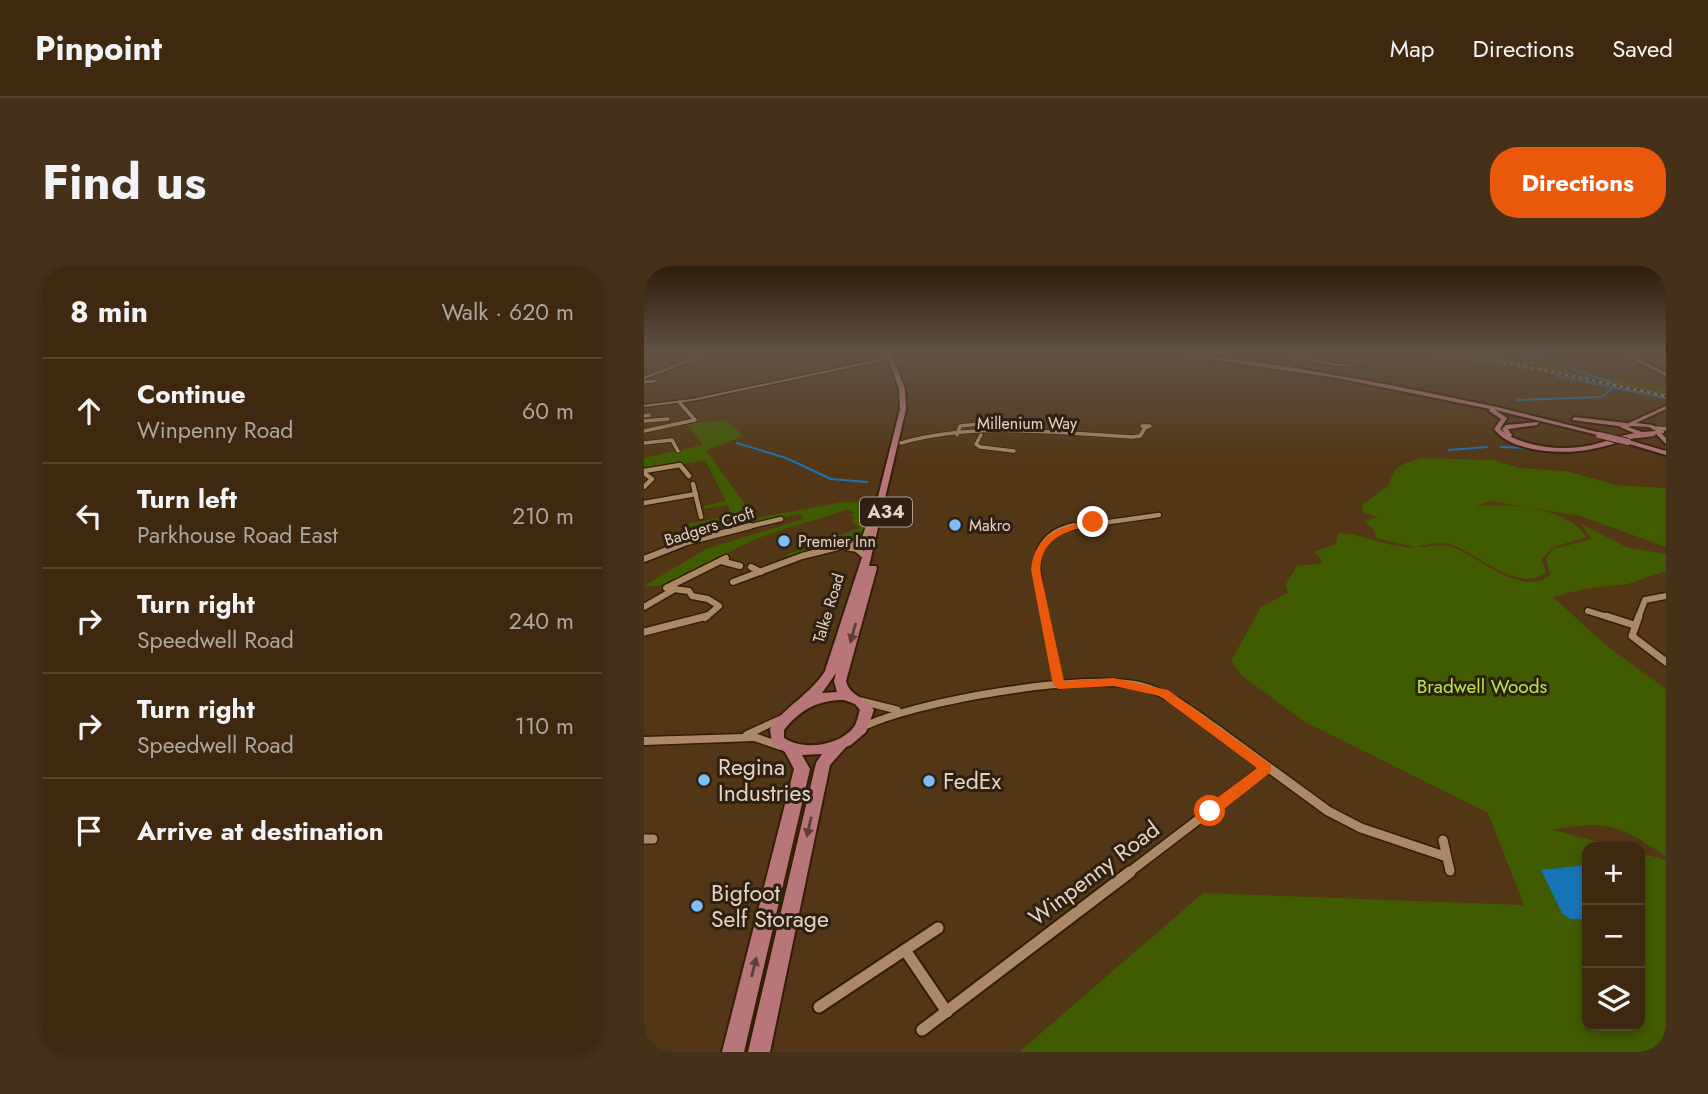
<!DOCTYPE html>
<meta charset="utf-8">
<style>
:root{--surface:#3e2810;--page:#453019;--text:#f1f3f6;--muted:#ada69f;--line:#574430;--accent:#ea580c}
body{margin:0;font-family:Jost,sans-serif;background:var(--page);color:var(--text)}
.controls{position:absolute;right:21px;bottom:21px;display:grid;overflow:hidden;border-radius:14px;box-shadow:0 4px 10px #0003}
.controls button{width:63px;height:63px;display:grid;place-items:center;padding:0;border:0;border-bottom:2px solid var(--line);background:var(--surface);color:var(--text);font:35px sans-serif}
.stop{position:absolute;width:21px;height:21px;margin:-16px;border:5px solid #ea580c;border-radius:50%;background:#fff}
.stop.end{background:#ea580c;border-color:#fff;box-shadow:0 2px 7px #0008}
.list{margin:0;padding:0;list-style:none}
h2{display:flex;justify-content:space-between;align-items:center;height:91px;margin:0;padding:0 28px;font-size:30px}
h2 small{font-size:23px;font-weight:400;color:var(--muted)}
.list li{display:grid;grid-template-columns:46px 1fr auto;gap:21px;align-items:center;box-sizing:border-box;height:105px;padding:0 28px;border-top:2px solid var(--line)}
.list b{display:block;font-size:26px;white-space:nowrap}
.list p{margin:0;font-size:23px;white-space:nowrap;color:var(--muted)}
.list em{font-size:23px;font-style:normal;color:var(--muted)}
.icon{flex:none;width:38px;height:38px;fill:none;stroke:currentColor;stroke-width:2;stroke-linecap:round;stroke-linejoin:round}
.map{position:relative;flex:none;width:1022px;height:786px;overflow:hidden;border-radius:28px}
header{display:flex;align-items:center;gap:42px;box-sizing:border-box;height:98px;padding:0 35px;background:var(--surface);border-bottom:2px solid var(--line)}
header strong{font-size:33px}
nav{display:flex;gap:38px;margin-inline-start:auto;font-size:24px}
.intro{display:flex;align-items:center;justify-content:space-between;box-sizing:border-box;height:168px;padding:0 42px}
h1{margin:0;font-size:49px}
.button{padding:18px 32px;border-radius:28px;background:var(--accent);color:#fff;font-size:24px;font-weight:700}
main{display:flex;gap:42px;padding:0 42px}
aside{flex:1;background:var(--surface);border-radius:28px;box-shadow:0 4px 10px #0003}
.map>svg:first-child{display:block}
.green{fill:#405b00}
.water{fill:#1874b8}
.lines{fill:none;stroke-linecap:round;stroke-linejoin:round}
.stream{stroke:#1874b8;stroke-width:2}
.minor-far6-casing{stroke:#341e05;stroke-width:4.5}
.minor-far5-casing{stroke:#341e05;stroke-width:5}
.minor-far4-casing{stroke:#341e05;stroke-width:7}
.minor-far3-casing{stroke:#341e05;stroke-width:9}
.minor-far2-casing{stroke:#341e05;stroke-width:10}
.minor-far1-casing{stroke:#341e05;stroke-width:12}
.minor-casing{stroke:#341e05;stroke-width:15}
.tertiary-casing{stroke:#341e05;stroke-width:3}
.primary-casing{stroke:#341e05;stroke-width:4}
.trunk-casing{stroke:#341e05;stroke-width:4}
.minor-far6{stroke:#ab8967;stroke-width:2.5}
.minor-far5{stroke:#ab8967;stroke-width:3.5}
.minor-far4{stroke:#ab8967;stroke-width:4.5}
.minor-far3{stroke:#ab8967;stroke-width:6}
.minor-far2{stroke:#ab8967;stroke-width:7}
.minor-far1{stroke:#ab8967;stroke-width:9}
.minor{stroke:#ab8967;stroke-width:11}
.tertiary{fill:#ab8967;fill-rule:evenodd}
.primary{fill:#b57a75;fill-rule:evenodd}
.trunk{fill:#b8757a;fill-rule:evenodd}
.rail-casing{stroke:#a8927a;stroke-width:2.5}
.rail{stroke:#2e2113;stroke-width:2;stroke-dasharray:3.5;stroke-linecap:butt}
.trunk-bridge-casing{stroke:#341e05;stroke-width:8;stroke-linecap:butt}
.trunk-bridge{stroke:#b8757a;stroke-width:6}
.oneway{fill:#5e3e37}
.route{fill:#ea580c}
.poi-dot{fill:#7cbef9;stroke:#2e2113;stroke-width:2.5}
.labels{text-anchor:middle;stroke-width:6;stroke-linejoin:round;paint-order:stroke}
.far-street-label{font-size:16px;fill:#e5d3c2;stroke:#2e2113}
.far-poi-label{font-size:16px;fill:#e5d3c2;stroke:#2e2113;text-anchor:start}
.shield{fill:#2e2113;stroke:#ae9e8e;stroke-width:2}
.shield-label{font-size:18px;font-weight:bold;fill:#e5d3c2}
.park-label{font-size:19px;fill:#b2ea47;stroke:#2e2113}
.near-poi-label{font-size:23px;fill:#e5d3c2;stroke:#2e2113;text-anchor:start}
.near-street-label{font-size:23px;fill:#e5d3c2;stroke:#2e2113}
</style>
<header>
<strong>Pinpoint</strong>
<nav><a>Map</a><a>Directions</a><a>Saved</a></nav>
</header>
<div class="intro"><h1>Find us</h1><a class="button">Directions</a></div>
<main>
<aside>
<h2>8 min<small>Walk · 620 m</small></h2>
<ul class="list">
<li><svg class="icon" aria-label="ahead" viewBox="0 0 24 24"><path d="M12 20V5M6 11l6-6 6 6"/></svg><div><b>Continue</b><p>Winpenny Road</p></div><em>60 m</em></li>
<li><svg class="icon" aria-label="left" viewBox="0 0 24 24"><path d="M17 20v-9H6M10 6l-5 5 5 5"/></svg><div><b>Turn left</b><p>Parkhouse Road East</p></div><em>210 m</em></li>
<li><svg class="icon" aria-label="right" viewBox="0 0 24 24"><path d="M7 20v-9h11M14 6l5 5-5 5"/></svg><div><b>Turn right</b><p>Speedwell Road</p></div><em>240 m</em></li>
<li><svg class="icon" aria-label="right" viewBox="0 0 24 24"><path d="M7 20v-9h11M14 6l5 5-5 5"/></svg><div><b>Turn right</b><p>Speedwell Road</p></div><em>110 m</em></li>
<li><svg class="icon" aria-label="arrive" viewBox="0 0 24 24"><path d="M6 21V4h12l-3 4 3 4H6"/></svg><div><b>Arrive at destination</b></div></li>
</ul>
</aside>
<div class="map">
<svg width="1022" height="786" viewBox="0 0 1022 786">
<rect width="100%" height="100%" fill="#523615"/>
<g class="green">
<path d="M 882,88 C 896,89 906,97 918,101 C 950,111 981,113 1013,126 L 1015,124 L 969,109 L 1022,123 L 1022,128 L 885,100 L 899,97 L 900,94 Z"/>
<path d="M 81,154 L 100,170 L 62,184 L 100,237 L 105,253 L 200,236 L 230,237 L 231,245 L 214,273 L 149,291 L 138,290 L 215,262 L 207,254 L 211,252 L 206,249 L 211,247 L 204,243 C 169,256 128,264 95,281 C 65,297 35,323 0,320 L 62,283 L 159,253 L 157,248 L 106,258 L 45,264 L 41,258 L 87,250 L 84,239 L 60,243 L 60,240 L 82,235 L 61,194 L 0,205 L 0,192 L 59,179 L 43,158 Z"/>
<path d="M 777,192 L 850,194 L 876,202 L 922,205 L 972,219 L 1022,222 L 1022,281 L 936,250 L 846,235 L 831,241 C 859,236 926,241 942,271 L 910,281 L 897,293 L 902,306 C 877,328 834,289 811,280 C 799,275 784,278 773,281 C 783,282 795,277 805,280 C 832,287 876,333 906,309 L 902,293 L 909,283 L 948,273 L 936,257 L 982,281 L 1022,288 L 1022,305 L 984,318 L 940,323 L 909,331 L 963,380 L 1022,423 L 1022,591 C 977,559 962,554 909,564 L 973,581 L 943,581 L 943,760 L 996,760 L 996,587 L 1022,594 L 1022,786 L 375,786 L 559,627 L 880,639 L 844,547 L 659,455 L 597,409 L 587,395 L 617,341 L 644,327 L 642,318 L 653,300 L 680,297 L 670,286 L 692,278 L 694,267 C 719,267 744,283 771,281 L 732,272 L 730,264 L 720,255 L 734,251 L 719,246 L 718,239 L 745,219 C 751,198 756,199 777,192 Z"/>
</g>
<polygon class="water" points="943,599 943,653 926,653 918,647 897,604"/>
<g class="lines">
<g class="stream">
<polyline points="815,88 875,98"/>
<polyline points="878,98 898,95 883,88"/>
<polyline points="921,100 966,116"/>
<polyline points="912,110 1022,132"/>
<polyline points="959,130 969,121"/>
<polyline points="873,134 957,131"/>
<polyline points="93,177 142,192 187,213 223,216"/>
<polyline points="857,181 885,182"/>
<polyline points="805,184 843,181"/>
</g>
<g class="minor-far6-casing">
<polyline id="minor-far6" points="0,116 11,115"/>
</g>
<g class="minor-far5-casing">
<g id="minor-far5">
<polyline points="0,150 5,149"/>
<polyline points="0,155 24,153"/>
<polygon points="498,160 506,160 501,162"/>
<polyline points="1013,162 1022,163"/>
<polyline points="0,165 51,154 35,136"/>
<polyline points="313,169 316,160 353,156 357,152"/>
<polyline points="337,169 332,178 336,181 370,185"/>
<polyline points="0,177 28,174 34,185"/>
<path d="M 257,177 C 329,156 414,167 488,171 L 496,170 L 501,162"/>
</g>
</g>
<g class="minor-far4-casing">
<g id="minor-far4">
<polyline points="0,205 36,199 45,210"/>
<polyline points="0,207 8,213 0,221"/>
<polyline points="49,218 57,251"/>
<polyline points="0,237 52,228"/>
<polyline points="99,262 137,253"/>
<polyline points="225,262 231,246"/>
<polyline points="423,262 515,249"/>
</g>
</g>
<g class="minor-far3-casing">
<g id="minor-far3">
<polyline points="202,281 213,283 222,291"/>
<polyline points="0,293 43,276 106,260"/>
<polyline points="77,295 96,300"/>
<polyline points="107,301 117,306"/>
<polyline points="89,316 158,290 214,276 221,272 225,260"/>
<polyline points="0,341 31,323"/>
<polyline points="944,345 967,352"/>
<polyline points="61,352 75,340 64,333 48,330 45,325 22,322 82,292"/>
<path d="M 402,352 C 394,313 378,272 430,260"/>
<polyline points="994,352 1001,334 1022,330"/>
</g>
</g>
<g class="minor-far2-casing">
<g id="minor-far2">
<polyline points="401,350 415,419"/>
<polyline points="962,350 990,359"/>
<polyline points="995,350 988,370 1022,396"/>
<polyline points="0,366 63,350"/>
<polyline points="217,435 253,444"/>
<path d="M 219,461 C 272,435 440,406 497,420 C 528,428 551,447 576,465"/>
</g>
</g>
<g class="minor-far1-casing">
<g id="minor-far1">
<polyline points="573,464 684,545 717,562 800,590"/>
<polyline points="0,573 9,573"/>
<polyline points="799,574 806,605"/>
<polyline points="483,608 622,502"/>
</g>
</g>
<g class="minor-casing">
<g id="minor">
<polyline points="261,684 303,746"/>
<polyline points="175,741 294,662"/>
<polyline points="278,764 486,606"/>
</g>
</g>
<g class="tertiary-casing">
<g id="tertiary">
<polygon points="60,88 65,88 0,113 0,111"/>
<polygon points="638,88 645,88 692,98 722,100 692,100"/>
<polygon points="246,91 247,93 48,135 0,141 0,139 48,133"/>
<polygon points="142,447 145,448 147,450 145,452 113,468 140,477 141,480 140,483 136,484 110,475 0,479 0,471 99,468 100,466"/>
</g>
</g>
<g class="primary-casing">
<g id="primary">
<polygon points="979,88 984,88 1022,107 1022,110"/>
<path d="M 1022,140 L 1022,143 L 992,157 L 1008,159 L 1020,165 L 1020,167 L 997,170 L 976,161 ZM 988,160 L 1005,161 L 1012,165 L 998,166 L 984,161 Z"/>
</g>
</g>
<g class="trunk-casing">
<g id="trunk">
<path d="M 243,88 L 247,88 L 261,123 L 262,143 L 225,300 L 232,300 L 233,302 L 202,415 C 206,431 220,429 230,444 L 222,466 L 207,479 L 202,481 L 186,499 L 126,786 L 104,786 L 172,497 L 178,488 L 158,489 L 166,503 L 100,786 L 78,786 L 150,503 L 141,486 L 128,478 L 126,463 C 141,440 166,429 181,405 L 222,279 L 256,143 L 255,123 ZM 192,407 L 190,415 L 193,426 L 178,427 ZM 200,434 L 211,438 L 216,444 C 214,449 213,457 210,461 C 195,480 160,485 140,472 L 140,464 C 156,444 173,434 200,434 Z"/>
<path d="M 530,88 L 544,88 L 640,100 L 746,119 L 853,141 L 961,168 L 958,170 L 851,144 L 863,152 L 856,163 L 861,167 L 858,163 L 862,159 L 895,156 L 893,159 L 864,163 L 868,169 L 867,171 C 892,182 921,185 948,179 C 967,175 993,161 1012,169 C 1005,172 994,171 986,173 C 973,176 961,181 948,183 C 921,189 868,187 850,163 L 857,153 L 845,145 L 846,143 L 693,112 Z"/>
<polygon points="930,151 982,157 985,159 982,161 928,154"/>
<polygon points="1013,167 1017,167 1022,172 1022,178 1013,169"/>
<polygon points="984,174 1022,185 1022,189 982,177 982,175"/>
</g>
</g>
<use href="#minor-far6" class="minor-far6"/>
<use href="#minor-far5" class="minor-far5"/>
<use href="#minor-far4" class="minor-far4"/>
<use href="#minor-far3" class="minor-far3"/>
<use href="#minor-far2" class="minor-far2"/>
<use href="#minor-far1" class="minor-far1"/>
<use href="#minor" class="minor"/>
<use href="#tertiary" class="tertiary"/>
<use href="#primary" class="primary"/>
<use href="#trunk" class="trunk"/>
<g class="rail-casing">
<polyline id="rail" points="793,88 895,103 1022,130"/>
</g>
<use href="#rail" class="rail"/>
<g class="trunk-bridge-casing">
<polyline id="trunk-bridge" points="955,169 984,176"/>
</g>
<use href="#trunk-bridge" class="trunk-bridge"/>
</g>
<defs><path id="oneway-solid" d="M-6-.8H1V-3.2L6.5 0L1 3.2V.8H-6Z" transform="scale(1.75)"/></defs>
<g class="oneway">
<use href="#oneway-solid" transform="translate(209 367) rotate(105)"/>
<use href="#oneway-solid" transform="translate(165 561) rotate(103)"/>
<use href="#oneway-solid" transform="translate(110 701) rotate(-76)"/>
</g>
<linearGradient id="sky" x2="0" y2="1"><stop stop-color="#2d1e0c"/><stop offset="0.44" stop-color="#605246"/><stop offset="1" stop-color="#605246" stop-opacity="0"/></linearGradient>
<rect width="1022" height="198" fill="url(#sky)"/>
<path class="route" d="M 449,254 L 452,258 C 423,265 398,270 396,304 L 420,415 L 470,412 L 524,424 L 627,499 L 627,506 L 571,550 L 561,550 L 561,541 L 613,502 L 516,430 L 470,420 L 415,423 L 409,419 L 387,304 C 390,268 418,260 449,254 Z"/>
<g class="poi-dot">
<circle cx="311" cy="259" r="7"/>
<circle cx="140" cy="275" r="7"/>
<circle cx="60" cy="514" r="7"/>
<circle cx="285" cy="515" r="7"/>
<circle cx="53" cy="640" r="7"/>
</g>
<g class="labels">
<g class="far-street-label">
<text x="383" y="163">Millenium Way</text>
<text transform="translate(65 260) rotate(-18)" y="6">Badgers Croft</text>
<text transform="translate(184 342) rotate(-73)" y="6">Talke Road</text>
</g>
<g class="far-poi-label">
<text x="325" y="265">Makro</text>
<text x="154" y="281">Premier Inn</text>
</g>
<rect class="shield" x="216" y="231.5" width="52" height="29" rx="5"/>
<g class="shield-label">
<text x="242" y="252">A34</text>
</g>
<g class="park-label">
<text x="838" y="427">Bradwell Woods</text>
</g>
<g class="near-poi-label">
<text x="74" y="509">Regina<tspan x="74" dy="26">Industries</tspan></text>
<text x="299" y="523">FedEx</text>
<text x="67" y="635">Bigfoot<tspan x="67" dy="26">Self Storage</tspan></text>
</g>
<g class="near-street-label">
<text transform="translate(450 607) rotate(-37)" y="8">Winpenny Road</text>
</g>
</g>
</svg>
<div class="controls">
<button>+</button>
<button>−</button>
<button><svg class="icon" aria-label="layers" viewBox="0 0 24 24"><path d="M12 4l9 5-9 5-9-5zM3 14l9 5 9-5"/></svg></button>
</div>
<div class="stop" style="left:566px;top:545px"></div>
<div class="stop end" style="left:449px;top:256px"></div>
</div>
</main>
